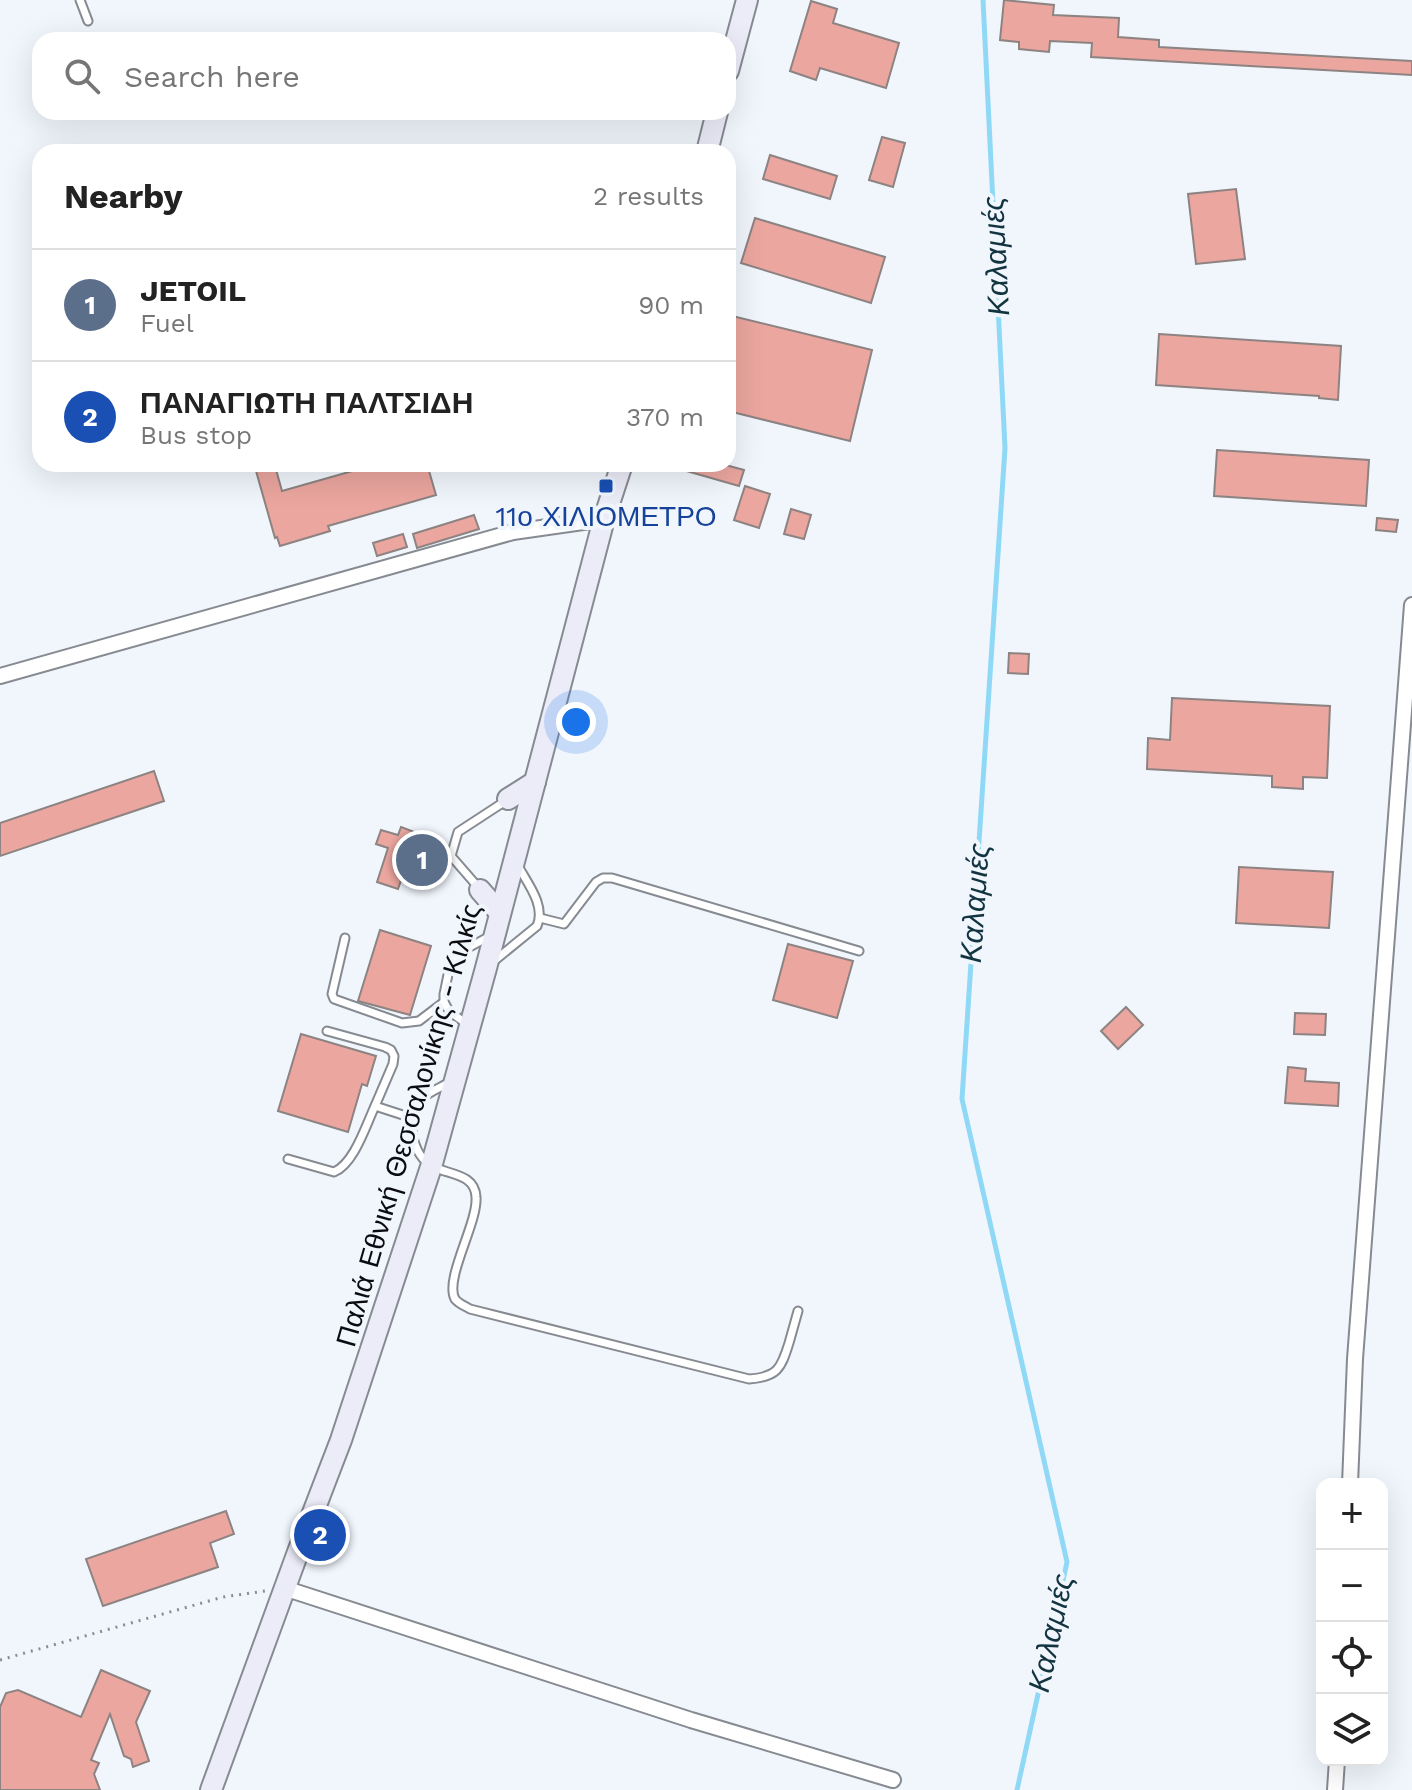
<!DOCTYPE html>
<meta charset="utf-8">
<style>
:root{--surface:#fff;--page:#f6f6f6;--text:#222;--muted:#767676;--line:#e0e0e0;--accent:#b45309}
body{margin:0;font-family:"Work Sans",sans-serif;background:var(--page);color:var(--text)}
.controls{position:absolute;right:24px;bottom:24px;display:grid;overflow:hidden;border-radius:16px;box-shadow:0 8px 32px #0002}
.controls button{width:72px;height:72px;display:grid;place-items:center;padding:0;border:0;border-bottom:2px solid var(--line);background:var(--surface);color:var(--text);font:40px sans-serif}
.you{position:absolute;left:576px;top:722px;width:28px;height:28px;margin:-20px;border:6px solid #fff;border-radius:50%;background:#1a73e8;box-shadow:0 0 0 12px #1a73e833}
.badge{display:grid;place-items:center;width:52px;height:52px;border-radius:50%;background:var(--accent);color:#fff;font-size:26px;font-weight:700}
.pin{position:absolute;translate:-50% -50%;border:4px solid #fff;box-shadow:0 2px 8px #0006}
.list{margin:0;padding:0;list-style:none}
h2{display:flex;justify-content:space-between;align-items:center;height:104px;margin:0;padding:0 32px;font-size:34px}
h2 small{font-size:26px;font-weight:400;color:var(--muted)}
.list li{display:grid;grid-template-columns:52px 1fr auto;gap:24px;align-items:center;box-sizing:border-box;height:112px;padding:0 32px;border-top:2px solid var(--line)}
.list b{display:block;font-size:30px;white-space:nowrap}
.list p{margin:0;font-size:26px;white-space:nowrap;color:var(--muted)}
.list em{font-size:26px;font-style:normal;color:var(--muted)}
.icon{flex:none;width:44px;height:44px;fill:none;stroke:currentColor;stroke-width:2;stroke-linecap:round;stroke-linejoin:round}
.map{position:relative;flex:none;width:1412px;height:1790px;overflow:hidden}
.search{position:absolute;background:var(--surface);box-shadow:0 8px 32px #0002;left:32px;top:32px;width:704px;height:88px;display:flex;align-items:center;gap:20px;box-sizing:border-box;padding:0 28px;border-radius:24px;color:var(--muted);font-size:30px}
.panel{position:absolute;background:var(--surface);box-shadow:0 8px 32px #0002;left:32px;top:144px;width:704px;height:328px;border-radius:24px}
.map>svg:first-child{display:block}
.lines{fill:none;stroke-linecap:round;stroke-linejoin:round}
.stream{stroke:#90d9f6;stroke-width:5}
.building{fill:#eba69f;stroke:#8c8382;stroke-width:2}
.lane-casing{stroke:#868a91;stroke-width:11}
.street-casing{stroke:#868a91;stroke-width:18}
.secondary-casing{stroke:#868a91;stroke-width:24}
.path{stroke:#898c91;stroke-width:3;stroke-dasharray:2 6;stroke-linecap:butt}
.lane{stroke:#fff;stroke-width:7}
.street{stroke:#fff;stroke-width:14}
.secondary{stroke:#ececf9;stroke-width:20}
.transit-dot{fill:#1a4fb4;stroke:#f1f6fd;stroke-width:3}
.labels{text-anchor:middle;stroke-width:8;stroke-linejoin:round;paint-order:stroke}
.transit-label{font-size:28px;fill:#164399;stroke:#f1f6fd}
.street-label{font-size:28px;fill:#0b0c0f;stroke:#f1f6fd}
.water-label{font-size:30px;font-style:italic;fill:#123441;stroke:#f1f6fd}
</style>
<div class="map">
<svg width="1412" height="1790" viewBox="0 0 1412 1790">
<rect width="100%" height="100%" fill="#f1f6fd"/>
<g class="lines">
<polyline class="stream" points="983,0 1005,448 962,1099 1067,1562 1017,1790"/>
</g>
<g class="building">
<polygon points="1004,0 1054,5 1053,15 1119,18 1118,37 1159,40 1159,47 1412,61 1412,75 1091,57 1092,43 1050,41 1049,52 1019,49 1019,42 1000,40"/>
<polygon points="811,1 837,9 833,23 899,43 886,88 820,68 816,80 790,71"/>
<polygon points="882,137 905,143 893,187 869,180"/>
<polygon points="770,155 837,176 830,199 763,179"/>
<polygon points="1236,189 1245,259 1196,264 1188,194"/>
<polygon points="755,218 885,257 871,303 741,263"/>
<polygon points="728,315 872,350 850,441 728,411"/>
<polygon points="1159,334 1341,346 1338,400 1319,398 1319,396 1156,385"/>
<polygon points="1217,450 1369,460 1366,506 1214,496"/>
<polygon points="377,464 427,464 436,495 328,526 330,531 280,546 277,537 275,538 256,471 275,466 282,491"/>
<polygon points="676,464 722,464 744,470 739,486 676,468"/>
<polygon points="745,486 770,494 759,528 734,520"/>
<polygon points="791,509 811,515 804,539 784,534"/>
<polygon points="474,515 479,529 417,548 413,534"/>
<polygon points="1377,518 1398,520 1396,532 1376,530"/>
<polygon points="403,534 407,547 377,556 373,543"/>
<polygon points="1009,653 1029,654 1028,674 1008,673"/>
<polygon points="1172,698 1330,706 1327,778 1303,777 1303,789 1272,787 1272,776 1147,769 1148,738 1170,740"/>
<polygon points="154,771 164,801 0,856 0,823"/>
<polygon points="401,827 417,833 411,851 448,862 443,879 405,869 398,889 377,882 388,848 376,844 381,830 398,835"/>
<polygon points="1239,867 1333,872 1329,928 1236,923"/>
<polygon points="380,930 431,946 410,1015 358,1001"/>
<polygon points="788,944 853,961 837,1018 773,1000"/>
<polygon points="1126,1007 1143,1025 1118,1049 1101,1031"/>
<polygon points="1295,1013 1326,1014 1325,1035 1294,1034"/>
<polygon points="301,1034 376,1056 367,1086 362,1084 348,1132 278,1111"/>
<polygon points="1288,1067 1306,1069 1305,1081 1339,1083 1338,1106 1285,1103"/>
<polygon points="226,1511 234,1534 210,1543 218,1567 103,1606 86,1559"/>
<polygon points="101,1670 150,1691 136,1722 149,1761 133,1767 131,1759 124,1756 110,1714 91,1760 99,1763 94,1774 100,1790 0,1790 0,1707 6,1693 18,1690 81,1717"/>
</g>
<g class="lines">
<g class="lane-casing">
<g id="lane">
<polyline points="80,0 88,21"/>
<polyline points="478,887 451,856 458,832 507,800"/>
<polyline points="540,918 564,924 596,882 603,878 612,878 859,951"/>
<polyline points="345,938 332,994 334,999 402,1023 419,1021 444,1002"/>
<path d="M 494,961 L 537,926 C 546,905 527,883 517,864"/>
<polyline points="468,1025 449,1011 444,1002 444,994 450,965 464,950 492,935"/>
<polyline points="327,1031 385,1047 391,1050 394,1056 393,1064 375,1106 412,1118"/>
<path d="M 450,1082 C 442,1087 430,1091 423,1098 C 404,1115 411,1157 434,1167 C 450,1175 475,1174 476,1197 C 478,1223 444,1279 455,1299 C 459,1304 465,1306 470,1309 L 749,1379 C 777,1377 781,1369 789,1343 C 792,1332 795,1322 798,1311"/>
<path d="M 288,1159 L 334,1172 C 354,1164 366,1125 375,1106"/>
</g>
</g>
<g class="street-casing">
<g id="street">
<polyline points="0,676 513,532 604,519"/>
<polyline points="1350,1484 1355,1359 1412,605"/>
<polyline points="284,1588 691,1720 893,1780"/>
<polyline points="1335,1790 1337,1760"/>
</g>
</g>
<g class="secondary-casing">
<g id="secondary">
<polyline points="728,71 747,0"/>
<polyline points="707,152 717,112"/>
<polyline points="508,799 535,782"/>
<polyline points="480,890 500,913"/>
<polyline points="211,1790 298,1552 341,1440 431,1167 486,968 604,519 622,464"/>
</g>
</g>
<polyline class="path" points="0,1660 223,1597 265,1591"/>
<use href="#lane" class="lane"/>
<use href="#street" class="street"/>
<use href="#secondary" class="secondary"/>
</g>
<rect class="transit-dot" x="598" y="478" width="16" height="16" rx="4"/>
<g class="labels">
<g class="transit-label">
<text x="606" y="526">11ο ΧΙΛΙΟΜΕΤΡΟ</text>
</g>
<g class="street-label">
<text transform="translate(408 1125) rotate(-74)" y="10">Παλιά Εθνική Θεσσαλονίκης - Κιλκίς</text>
</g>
<g class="water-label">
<text transform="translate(996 256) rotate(-93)" y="10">Καλαμιές</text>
<text transform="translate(975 903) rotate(-86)" y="10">Καλαμιές</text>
<text transform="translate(1051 1633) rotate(-78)" y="10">Καλαμιές</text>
</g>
</g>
</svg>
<div class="controls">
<button>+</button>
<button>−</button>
<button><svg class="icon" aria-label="locate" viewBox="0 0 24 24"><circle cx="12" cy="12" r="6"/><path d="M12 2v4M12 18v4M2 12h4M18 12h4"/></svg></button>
<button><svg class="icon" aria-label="layers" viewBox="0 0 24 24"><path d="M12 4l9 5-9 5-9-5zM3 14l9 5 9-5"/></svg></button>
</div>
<div class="you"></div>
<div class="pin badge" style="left:422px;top:860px;background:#5c6f8a">1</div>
<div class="pin badge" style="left:320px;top:1535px;background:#1a4fb4">2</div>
<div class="search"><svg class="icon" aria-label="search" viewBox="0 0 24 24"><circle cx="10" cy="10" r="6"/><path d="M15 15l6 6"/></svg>Search here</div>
<section class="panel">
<h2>Nearby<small>2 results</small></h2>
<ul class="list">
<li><span class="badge" style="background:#5c6f8a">1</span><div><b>JETOIL</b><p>Fuel</p></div><em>90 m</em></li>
<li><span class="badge" style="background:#1a4fb4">2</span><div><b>ΠΑΝΑΓΙΩΤΗ ΠΑΛΤΣΙΔΗ</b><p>Bus stop</p></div><em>370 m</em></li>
</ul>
</section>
</div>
